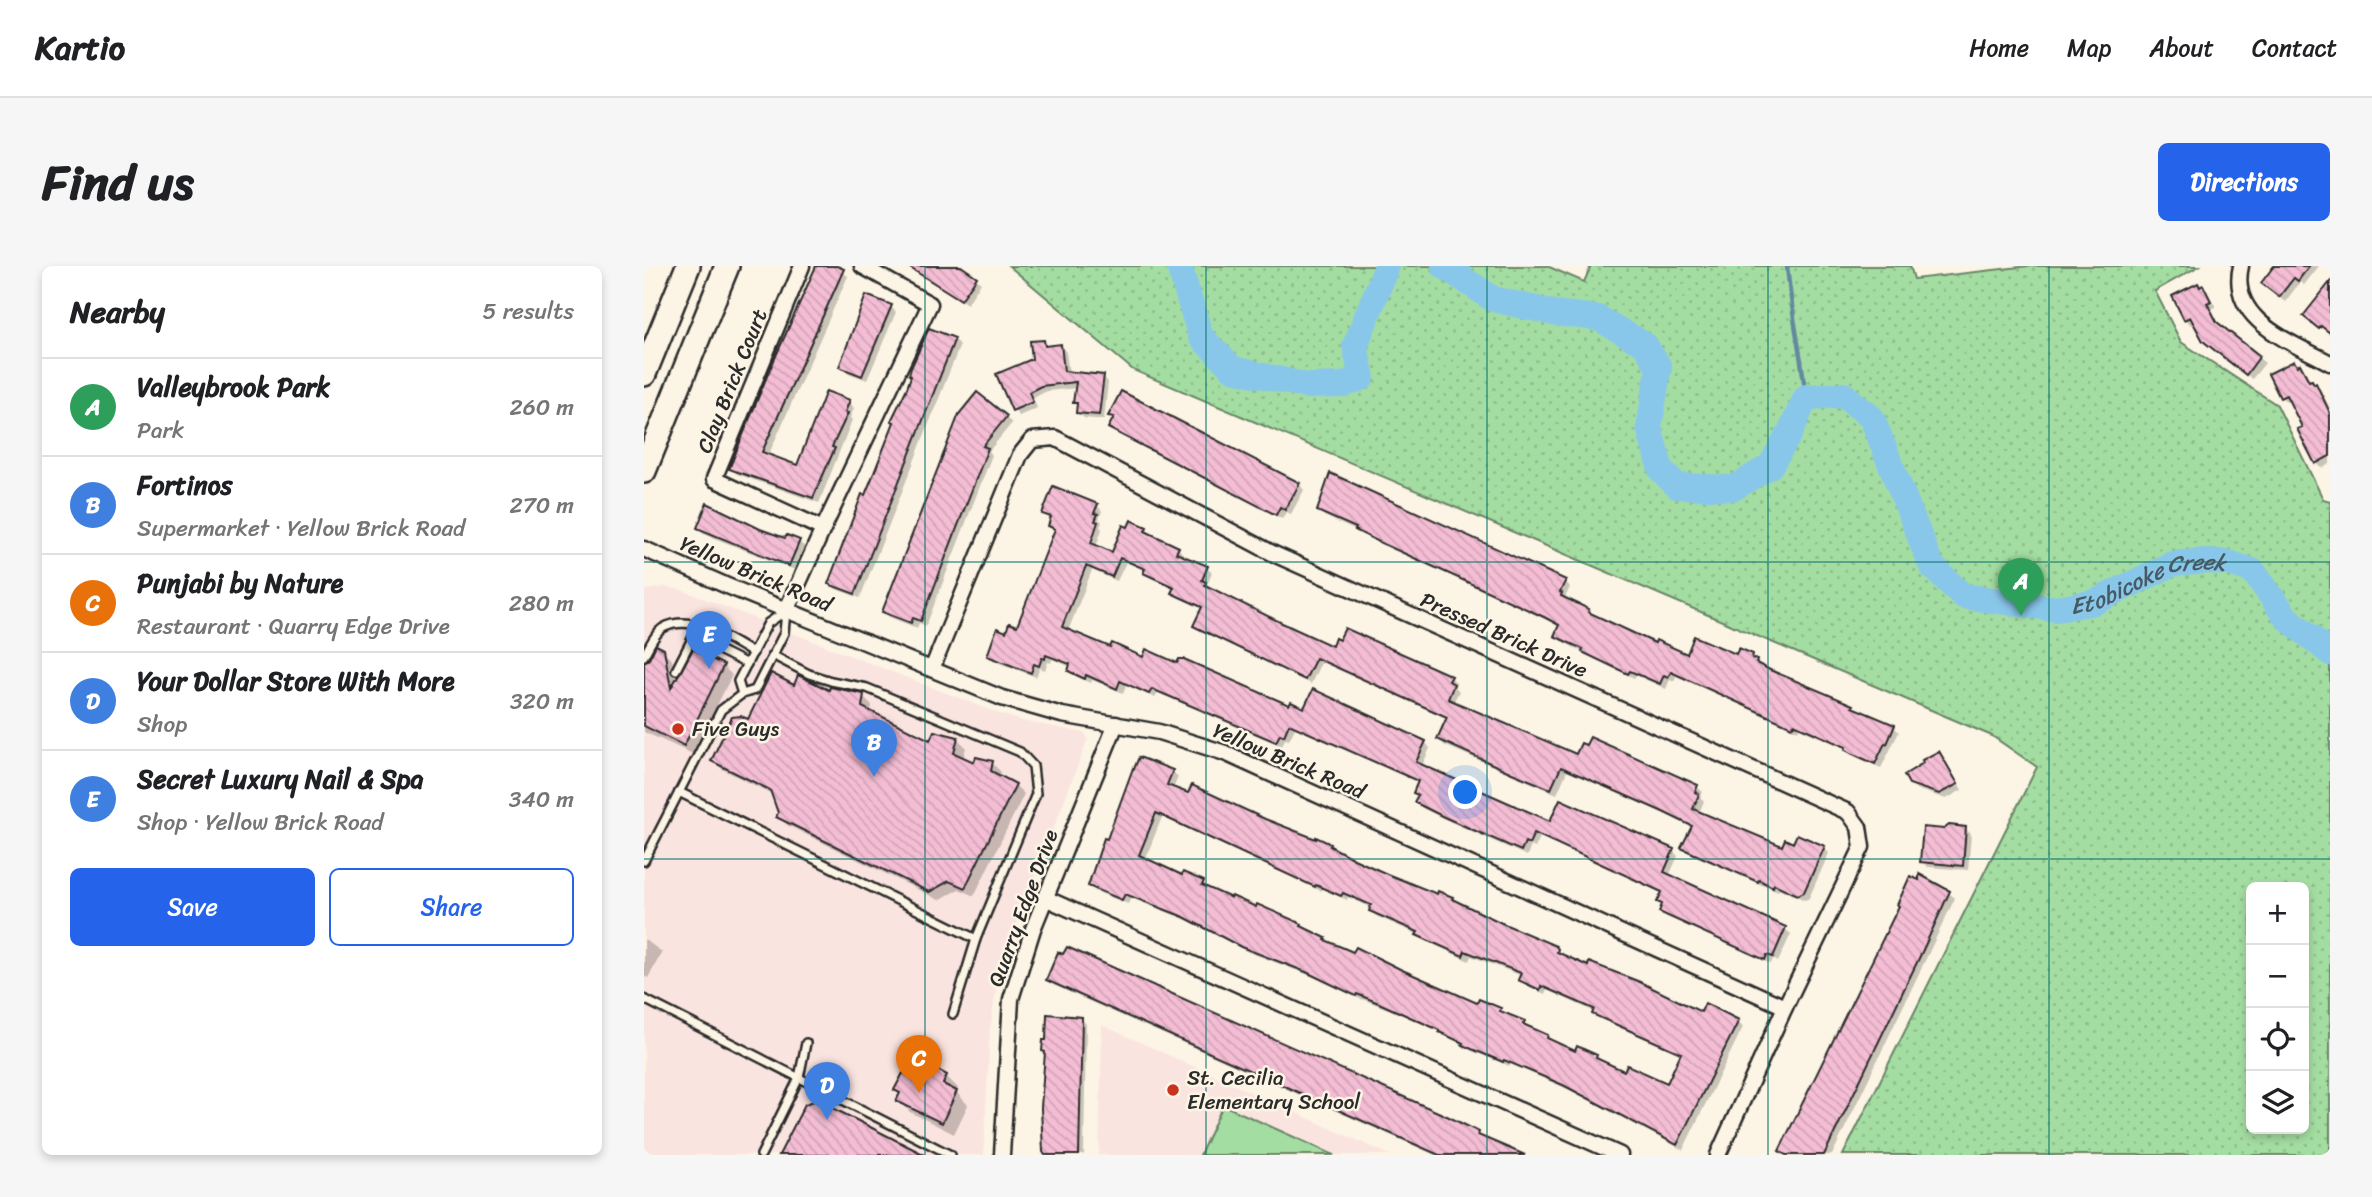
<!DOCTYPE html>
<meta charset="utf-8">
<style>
:root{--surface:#fff;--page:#f6f6f6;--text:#202124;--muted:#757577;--line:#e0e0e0;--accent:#2563eb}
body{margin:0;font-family:Sriracha,sans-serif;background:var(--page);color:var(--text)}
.controls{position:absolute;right:21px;bottom:21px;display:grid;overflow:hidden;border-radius:10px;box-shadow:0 4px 10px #0003}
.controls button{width:63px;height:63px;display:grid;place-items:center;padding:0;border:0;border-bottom:2px solid var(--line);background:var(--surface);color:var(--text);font:35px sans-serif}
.you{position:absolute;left:822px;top:527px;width:24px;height:24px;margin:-18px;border:5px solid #fff;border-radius:50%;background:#1a73e8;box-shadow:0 0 0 10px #1a73e833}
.badge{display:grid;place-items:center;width:46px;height:46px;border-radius:50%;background:var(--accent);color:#fff;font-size:23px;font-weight:700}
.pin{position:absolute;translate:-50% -58px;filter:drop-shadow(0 2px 4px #0008)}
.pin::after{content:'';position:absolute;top:37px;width:24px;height:21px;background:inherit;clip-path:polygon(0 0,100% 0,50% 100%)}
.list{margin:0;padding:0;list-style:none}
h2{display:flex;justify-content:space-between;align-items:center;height:91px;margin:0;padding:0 28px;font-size:30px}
h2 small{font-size:23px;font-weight:400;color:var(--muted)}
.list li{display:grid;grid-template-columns:46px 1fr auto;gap:21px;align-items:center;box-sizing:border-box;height:98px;padding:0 28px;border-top:2px solid var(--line)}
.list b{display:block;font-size:26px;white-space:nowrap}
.list p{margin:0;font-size:23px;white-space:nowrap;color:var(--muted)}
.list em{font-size:23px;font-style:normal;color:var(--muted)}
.actions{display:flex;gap:14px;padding:21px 28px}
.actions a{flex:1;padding:16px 0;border:2px solid var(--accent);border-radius:10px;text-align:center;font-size:24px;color:var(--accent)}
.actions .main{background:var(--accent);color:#fff}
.icon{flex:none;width:38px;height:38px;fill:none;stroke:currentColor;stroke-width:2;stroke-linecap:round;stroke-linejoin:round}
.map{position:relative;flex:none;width:1686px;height:889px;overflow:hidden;border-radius:10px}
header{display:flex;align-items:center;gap:42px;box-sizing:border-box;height:98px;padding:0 35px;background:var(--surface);border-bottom:2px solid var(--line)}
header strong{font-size:33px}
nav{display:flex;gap:38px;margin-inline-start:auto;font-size:24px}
.intro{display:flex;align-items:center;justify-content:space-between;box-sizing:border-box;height:168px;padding:0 42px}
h1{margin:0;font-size:49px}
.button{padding:18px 32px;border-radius:10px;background:var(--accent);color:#fff;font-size:24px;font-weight:700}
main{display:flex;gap:42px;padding:0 42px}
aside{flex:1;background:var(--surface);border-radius:10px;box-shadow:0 4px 10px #0003}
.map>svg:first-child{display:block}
.built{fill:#fae4e0}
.grass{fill:#a4dda2;stroke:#688466;stroke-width:2}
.park{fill:url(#park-dots);stroke:#688466;stroke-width:2;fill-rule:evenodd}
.shadow{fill:#0003;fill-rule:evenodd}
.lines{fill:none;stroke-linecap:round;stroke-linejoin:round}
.stream{stroke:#63899e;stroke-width:4.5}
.river{stroke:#89c7ea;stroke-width:26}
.building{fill:url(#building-back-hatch);stroke:#2b2b2b;stroke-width:2;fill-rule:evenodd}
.lane-casing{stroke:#2b2b2b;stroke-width:12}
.street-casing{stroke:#2b2b2b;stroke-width:19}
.primary-casing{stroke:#2b2b2b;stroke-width:28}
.lane{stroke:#fcf5e5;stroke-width:7}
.street{stroke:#fcf5e5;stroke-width:14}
.primary{stroke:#fcf5e5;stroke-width:23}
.grid{fill:none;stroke:#0f766e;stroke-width:2;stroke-opacity:0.55}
.poi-dot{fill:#c8321e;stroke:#fcf5e5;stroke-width:2.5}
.labels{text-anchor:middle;stroke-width:5;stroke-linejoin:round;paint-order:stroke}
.street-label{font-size:21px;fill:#2b2b2b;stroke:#fcf5e5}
.poi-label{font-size:21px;fill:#2b2b2b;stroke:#fcf5e5;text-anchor:start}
.water-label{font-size:23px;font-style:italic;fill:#475a64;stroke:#fcf5e5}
</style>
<header>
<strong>Kartio</strong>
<nav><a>Home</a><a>Map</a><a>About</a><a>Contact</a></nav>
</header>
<div class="intro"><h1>Find us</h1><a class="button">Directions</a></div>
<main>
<aside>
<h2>Nearby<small>5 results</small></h2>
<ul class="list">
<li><span class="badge" style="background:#2e9e5b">A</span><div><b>Valleybrook Park</b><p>Park</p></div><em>260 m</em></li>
<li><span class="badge" style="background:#3f7fe0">B</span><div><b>Fortinos</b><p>Supermarket · Yellow Brick Road</p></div><em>270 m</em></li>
<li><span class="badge" style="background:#e8710a">C</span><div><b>Punjabi by Nature</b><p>Restaurant · Quarry Edge Drive</p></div><em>280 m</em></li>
<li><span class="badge" style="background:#3f7fe0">D</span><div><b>Your Dollar Store With More</b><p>Shop</p></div><em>320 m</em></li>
<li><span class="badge" style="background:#3f7fe0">E</span><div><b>Secret Luxury Nail &amp; Spa</b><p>Shop · Yellow Brick Road</p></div><em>340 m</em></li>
</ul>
<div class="actions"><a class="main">Save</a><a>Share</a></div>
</aside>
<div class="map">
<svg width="1686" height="889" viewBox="0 0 1686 889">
<defs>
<pattern id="park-dots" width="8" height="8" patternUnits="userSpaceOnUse" patternTransform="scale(1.75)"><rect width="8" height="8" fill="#a4dda2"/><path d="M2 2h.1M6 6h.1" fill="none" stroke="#8dbe8c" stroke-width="1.8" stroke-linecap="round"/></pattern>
<pattern id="building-back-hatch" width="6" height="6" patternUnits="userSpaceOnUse" patternTransform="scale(1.75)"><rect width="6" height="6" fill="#f4bdd4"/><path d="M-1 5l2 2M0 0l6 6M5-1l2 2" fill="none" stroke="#d1a3b6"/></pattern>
</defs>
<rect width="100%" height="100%" fill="#fcf5e5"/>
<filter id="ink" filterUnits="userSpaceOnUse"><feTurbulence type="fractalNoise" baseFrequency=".0143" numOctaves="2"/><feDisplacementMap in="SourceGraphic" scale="14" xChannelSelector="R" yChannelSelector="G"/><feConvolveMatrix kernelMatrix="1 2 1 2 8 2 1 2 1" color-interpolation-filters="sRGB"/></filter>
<g filter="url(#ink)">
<g class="built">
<polygon points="20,321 38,324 356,448 379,455 441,467 444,473 355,704 346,764 340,889 0,889 0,324"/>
<polygon points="458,759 746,889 455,889"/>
</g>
<polygon class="grass" points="579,839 690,889 556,889"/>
<path class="park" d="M 365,0 L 903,0 L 940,16 L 947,0 L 1266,0 L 1270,13 L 1385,0 L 1555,0 L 1511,25 L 1537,76 L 1633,139 L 1679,233 L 1686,235 L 1686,889 L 1199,889 L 1393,501 L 1348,470 L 489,104 ZM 1607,621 L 1660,621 L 1660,863 L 1607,863 Z"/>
<g class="shadow">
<polygon points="172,0 188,0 204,10 124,190 154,202 205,136 210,142 206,152 208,154 175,237 93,208 87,203"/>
<polygon points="266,0 314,0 337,17 323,38"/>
<polygon points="1632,0 1675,0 1660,19 1656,16 1641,36 1625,23"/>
<polygon points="1559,21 1572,41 1568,43 1577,62 1621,97 1608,113 1567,81 1551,57 1547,59 1541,53 1530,31"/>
<polygon points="247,41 252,46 223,114 202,106 197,100"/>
<polygon points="310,73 316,79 216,332 192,323 186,318 222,231"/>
<polygon points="399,75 405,82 417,80 422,86 425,107 459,111 464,116 460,154 440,152 434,146 435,140 431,136 433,122 403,125 389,132 393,142 375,150 370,144"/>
<polygon points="1650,97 1662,106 1667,116 1677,125 1686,142 1686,198 1678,202 1672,197 1661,161 1647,134 1643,136 1637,131"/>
<polygon points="478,127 655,218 660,224 647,248 642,246 638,253 472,167 467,161 470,154 467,150"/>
<polygon points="334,128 368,157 345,185 348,189 282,360 275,357 273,362 245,351 240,346"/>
<polygon points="453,239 458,245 455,253 458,256 456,261 458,263 452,281 469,288 502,263 507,268 534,282 539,288 538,291 563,302 568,307 563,319 568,324 689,382 807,411 812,417 811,421 815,425 809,437 933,491 1053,521 1059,526 1056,531 1060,535 1055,547 1139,582 1150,579 1180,582 1185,587 1165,632 1161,634 1136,623 1134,625 1120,619 1120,620 1045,587 1040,582 1049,562 1025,550 923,505 913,528 800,479 795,473 804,453 677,396 667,418 557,365 552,360 559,343 535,332 530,327 531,323 507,312 502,305 482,296 473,315 448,304 424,365 467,383 646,441 781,476 786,482 778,500 907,557 1029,585 1034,590 1025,610 1141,663 1147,668 1134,696 1129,693 1127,698 1023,651 1017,646 1020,640 1015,636 1019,628 896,571 891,582 887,580 883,590 807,556 778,542 772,536 775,531 771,527 775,517 651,462 645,474 641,473 638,480 514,427 511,432 482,419 479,427 448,414 447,417 431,410 426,405 427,401 408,393 407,397 404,396 401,404 396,402 392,411 350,395 345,389 363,368 374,362 412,265 406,259 408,254 400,247"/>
<polygon points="675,244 921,315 926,321 921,332 944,344 950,350 1012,379 1044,390 1108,390 1119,402 1208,440 1212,444 1250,461 1255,466 1237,502 1214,492 1205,484 1155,462 1154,465 1032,410 1030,415 1026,413 1022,423 992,409 990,412 917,375 912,370 916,361 907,356 680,250"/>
<polygon points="55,262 115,264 142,275 155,276 161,281 151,304 60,268"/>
<polygon points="19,385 28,394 32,416 79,400 88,409 49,488 0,466 0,400"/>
<polygon points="151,421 219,430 228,439 227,447 286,476 313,472 322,481 319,493 331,499 348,497 357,506 356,511 371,519 380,528 330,630 315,623 295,634 143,559 134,550 136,547 130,529 78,503 69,494 105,455"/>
<polygon points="1295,487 1300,493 1318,524 1302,533 1272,523 1266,517"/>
<path d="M 528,505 L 534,511 L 529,523 L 686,579 L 709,594 L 794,630 L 808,633 L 812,637 L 911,681 L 919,691 L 1058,749 L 1094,755 L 1099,761 L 1039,884 L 926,824 L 866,798 L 865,800 L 826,784 L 799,767 L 744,743 L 718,733 L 718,734 L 670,711 L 604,686 L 548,656 L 487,632 L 484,638 L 451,625 L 446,620 L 464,576 ZM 518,551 L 677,625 L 678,623 L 703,634 L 704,631 L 728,642 L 727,645 L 732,650 L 773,668 L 780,674 L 825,695 L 827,690 L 878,710 L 876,714 L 882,719 L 901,728 L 903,724 L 951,746 L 956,753 L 1038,789 L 1023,819 L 981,807 L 958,797 L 952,791 L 932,787 L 909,776 L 903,771 L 886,763 L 880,757 L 860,748 L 856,744 L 834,739 L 686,678 L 657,660 L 614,641 L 613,644 L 564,622 L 559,617 L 539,611 L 501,594 Z"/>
<polygon points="1321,563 1327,568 1324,604 1284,601 1278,595 1300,565"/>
<polygon points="1305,627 1311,632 1188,889 1141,889 1137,885"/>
<polygon points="0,673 18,686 4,712 0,710"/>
<polygon points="404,713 834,867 840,873 876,889 791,889 409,719"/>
<polygon points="437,752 442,758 440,889 402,889"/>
<polygon points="302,810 314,822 312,826 324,839 310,868 266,846 254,834 257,828 252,824 265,813"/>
</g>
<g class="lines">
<path class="stream" d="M 1143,0 C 1147,44 1157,87 1162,131"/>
<g class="river">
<polyline points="535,0 557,71 589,103 664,120 698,119 718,112 711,80 743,0"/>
<path id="s1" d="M 800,0 L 849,33 L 910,47 L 954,52 L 1001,79 L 1015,101 L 1005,162 L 1017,204 L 1033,220 L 1090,222 L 1126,200 L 1146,167 L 1162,131 L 1200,129 L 1228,152 L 1287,299 L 1319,330 L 1413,343 L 1451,336 L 1528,298 L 1562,295 L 1585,297 L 1609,305 L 1642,351 L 1686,387"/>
</g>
</g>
<g class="building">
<polygon points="172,0 193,0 200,3 118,186 153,199 182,125 206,134 201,146 204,147 188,181 191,182 169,232 85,203 123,110"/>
<polygon points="263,0 317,0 333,11 317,34"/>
<polygon points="1630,0 1665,0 1654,15 1650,12 1635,31 1617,17"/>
<polygon points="1686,16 1686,67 1677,60 1675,63 1659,50"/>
<polygon points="1554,17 1556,21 1559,19 1567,35 1563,37 1573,56 1616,90 1602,109 1559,75 1546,51 1540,54 1528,30"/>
<polygon points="222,29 248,39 218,110 195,101"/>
<polygon points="285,62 311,72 211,328 184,318 218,228 221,229 230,207 250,156 247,155 263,122 267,110 265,109 267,102"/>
<polygon points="400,74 401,80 417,78 420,105 460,109 455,149 432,147 433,137 429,137 432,116 397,120 385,126 389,136 368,145 352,108 388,93 386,75"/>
<polygon points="1650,95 1653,100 1656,98 1665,115 1668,114 1670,118 1672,117 1686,147 1686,190 1671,198 1653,163 1658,161 1642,129 1636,132 1624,108"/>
<polygon points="477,125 656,217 641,244 636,241 632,249 464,162 470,151 464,150"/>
<polygon points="333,126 363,150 339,180 344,182 277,355 269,352 267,357 238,346 315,148"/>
<polygon points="686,207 922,314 916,326 918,327 917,330 945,343 944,346 1011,377 1012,374 1043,388 1050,370 1092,388 1095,382 1109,388 1108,392 1113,394 1112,397 1126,404 1209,439 1208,441 1251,459 1243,478 1241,477 1231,498 1207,487 1201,483 1202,481 1150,458 1148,461 1027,406 1024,411 1020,409 1016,418 986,405 984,408 938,386 939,383 910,370 915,359 900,351 735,276 711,264 712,262 673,245"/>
<polygon points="409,220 454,238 450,247 454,248 451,255 454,256 447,277 468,286 479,259 484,261 487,254 503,261 501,265 535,281 532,287 564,300 558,314 562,316 561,319 638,357 688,380 691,372 695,374 701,362 808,410 805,415 810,418 804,433 932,488 937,477 942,479 946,471 1054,519 1051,526 1055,528 1049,543 1138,580 1141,573 1149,577 1153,568 1181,580 1160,626 1154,629 1130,618 1129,621 1115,614 1114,616 1037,582 1048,560 1017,545 917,501 907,523 868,507 793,473 803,451 672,392 661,414 549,360 558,341 527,327 530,321 499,307 501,303 476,292 468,311 442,300 418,361 466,381 468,377 499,391 502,383 533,397 535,393 540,393 645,439 647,436 660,442 669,423 782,475 772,496 858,534 906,555 916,533 1030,583 1020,606 1142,661 1129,691 1123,689 1121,694 1015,646 1018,638 1013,636 1018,626 890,567 885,578 881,576 877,585 800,551 770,536 774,529 769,527 774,515 645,458 640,470 636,468 632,476 508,423 505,428 476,415 473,423 442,409 441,413 424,405 426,398 402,389 401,393 398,392 395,400 390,398 387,407 343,390 353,362 362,366 365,357 373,360 404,281 411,263 404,260 407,251 398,248"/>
<polygon points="63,237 116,263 141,272 143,269 156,274 145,300 53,262"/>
<polygon points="12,379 20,383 27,422 49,383 80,399 40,480 0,460 0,396 5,393"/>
<polygon points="127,407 150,419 154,409 185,424 186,421 220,428 218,441 286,474 290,465 314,471 310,487 330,496 332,491 349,495 347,505 372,518 321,622 305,615 285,626 132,551 134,547 126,524 67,495 88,451 97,450 104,453"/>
<polygon points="1295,485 1314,518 1295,528 1265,518 1260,509 1279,497 1278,494"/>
<path d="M 495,491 L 529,504 L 523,519 L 544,527 L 548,519 L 621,553 L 672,573 L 672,571 L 687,578 L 686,580 L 710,593 L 743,608 L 793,628 L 794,625 L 809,631 L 808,633 L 860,658 L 912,680 L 914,683 L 913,686 L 944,700 L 945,696 L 996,716 L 1057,746 L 1061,737 L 1095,754 L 1033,879 L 919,819 L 860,794 L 859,796 L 818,779 L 819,777 L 795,766 L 795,764 L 737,738 L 713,728 L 712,730 L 662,706 L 597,681 L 540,651 L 481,628 L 478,634 L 444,620 L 460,572 L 463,573 L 489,502 L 490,503 ZM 512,547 L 671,621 L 672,619 L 697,630 L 699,627 L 727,639 L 725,645 L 774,666 L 772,669 L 819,690 L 821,685 L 877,707 L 874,714 L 896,724 L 897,720 L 950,743 L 948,748 L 1037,787 L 1024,815 L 1023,817 L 983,799 L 980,805 L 952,792 L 953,789 L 933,780 L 931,785 L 903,772 L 904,769 L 879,758 L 881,755 L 856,745 L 857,742 L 835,733 L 833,737 L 756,703 L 712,681 L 709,686 L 681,674 L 682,672 L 657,660 L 658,658 L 613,638 L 612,641 L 588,630 L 587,632 L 558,619 L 560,615 L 539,606 L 538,609 L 495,589 Z"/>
<polygon points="1305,559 1322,561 1319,600 1276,596 1279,561 1300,563"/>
<polygon points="1275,608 1306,625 1278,686 1180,889 1142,889 1135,885 1255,640 1253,639 1266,610 1275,614"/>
<polygon points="423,681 805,851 835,866 834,869 881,889 795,889 402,714 414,686 419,688"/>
<polygon points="403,748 438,751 435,889 401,889 399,886 397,842 401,786 398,785 399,774 402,774"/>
<polygon points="286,800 303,809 299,818 313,825 298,857 252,835 256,827 250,824 259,807 264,810 268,803 281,810"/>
<polygon points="173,834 281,889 135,889 161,838"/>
</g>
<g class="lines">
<g class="lane-casing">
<g id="lane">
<polyline points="128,389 165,408 187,415 223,422 376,486 389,500 392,528 332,673"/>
<path d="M 0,390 C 4,382 11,367 19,362 C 48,346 84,373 109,387"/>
<polyline points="32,404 49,371 103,398"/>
<polyline points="98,428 94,415 124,357 142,345"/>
<polyline points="35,526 332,673 309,748"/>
<polyline points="0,595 77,444 98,428 111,424 140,367 142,345"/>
<polyline points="0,733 307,889"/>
<polyline points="117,889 155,812 162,777"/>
</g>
</g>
<g class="street-casing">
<g id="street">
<polyline points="158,0 70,213 179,263"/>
<path d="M 1597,0 C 1584,55 1648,76 1686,97"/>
<polyline points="0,283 81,319 358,432 418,449 515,466 581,487 1141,741"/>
<polyline points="142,345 179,263 286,38 218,0"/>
<polyline points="288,403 376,189 388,174 411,172 630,288 1204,546 1215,561 1218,581 1141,741 1074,889"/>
<polyline points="401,632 976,889"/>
<polyline points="358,889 367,733 389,663 472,458"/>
</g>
</g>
<g class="primary-casing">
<g id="primary">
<polyline points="0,108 44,0"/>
<polyline points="0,205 83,0"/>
</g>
</g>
<use href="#lane" class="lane"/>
<use href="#street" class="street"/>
<use href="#primary" class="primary"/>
</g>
</g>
<path class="grid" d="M 281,0 L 281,889M 562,0 L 562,889M 843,0 L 843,889M 1124,0 L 1124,889M 1405,0 L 1405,889M 0,296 L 1686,296M 0,593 L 1686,593"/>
<g class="poi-dot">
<circle cx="34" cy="463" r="7"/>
<circle cx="529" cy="824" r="7"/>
</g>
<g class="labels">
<g class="street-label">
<text transform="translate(88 115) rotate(-68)" y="7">Clay Brick Court</text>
<text transform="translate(112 308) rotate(23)" y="7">Yellow Brick Road</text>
<text transform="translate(860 369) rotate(24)" y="7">Pressed Brick Drive</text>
<text transform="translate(645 495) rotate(23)" y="7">Yellow Brick Road</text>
<text transform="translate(379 642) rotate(-70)" y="7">Quarry Edge Drive</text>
</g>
<g class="poi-label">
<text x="48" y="470">Five Guys</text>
<text x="543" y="819">St. Cecilia<tspan x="543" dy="24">Elementary School</tspan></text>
</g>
<g class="water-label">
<text dy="8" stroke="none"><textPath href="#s1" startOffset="1020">Etobicoke Creek</textPath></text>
</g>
</g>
</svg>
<div class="controls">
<button>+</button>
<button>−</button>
<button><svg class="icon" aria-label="locate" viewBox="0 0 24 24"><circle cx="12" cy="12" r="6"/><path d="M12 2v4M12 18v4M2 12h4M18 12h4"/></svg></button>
<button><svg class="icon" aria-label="layers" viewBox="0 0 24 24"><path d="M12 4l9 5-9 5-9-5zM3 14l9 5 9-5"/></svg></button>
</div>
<div class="you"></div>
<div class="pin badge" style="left:1377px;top:350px;background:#2e9e5b">A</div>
<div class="pin badge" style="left:230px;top:511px;background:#3f7fe0">B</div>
<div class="pin badge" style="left:275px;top:827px;background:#e8710a">C</div>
<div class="pin badge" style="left:183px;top:854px;background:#3f7fe0">D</div>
<div class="pin badge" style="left:65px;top:403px;background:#3f7fe0">E</div>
</div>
</main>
